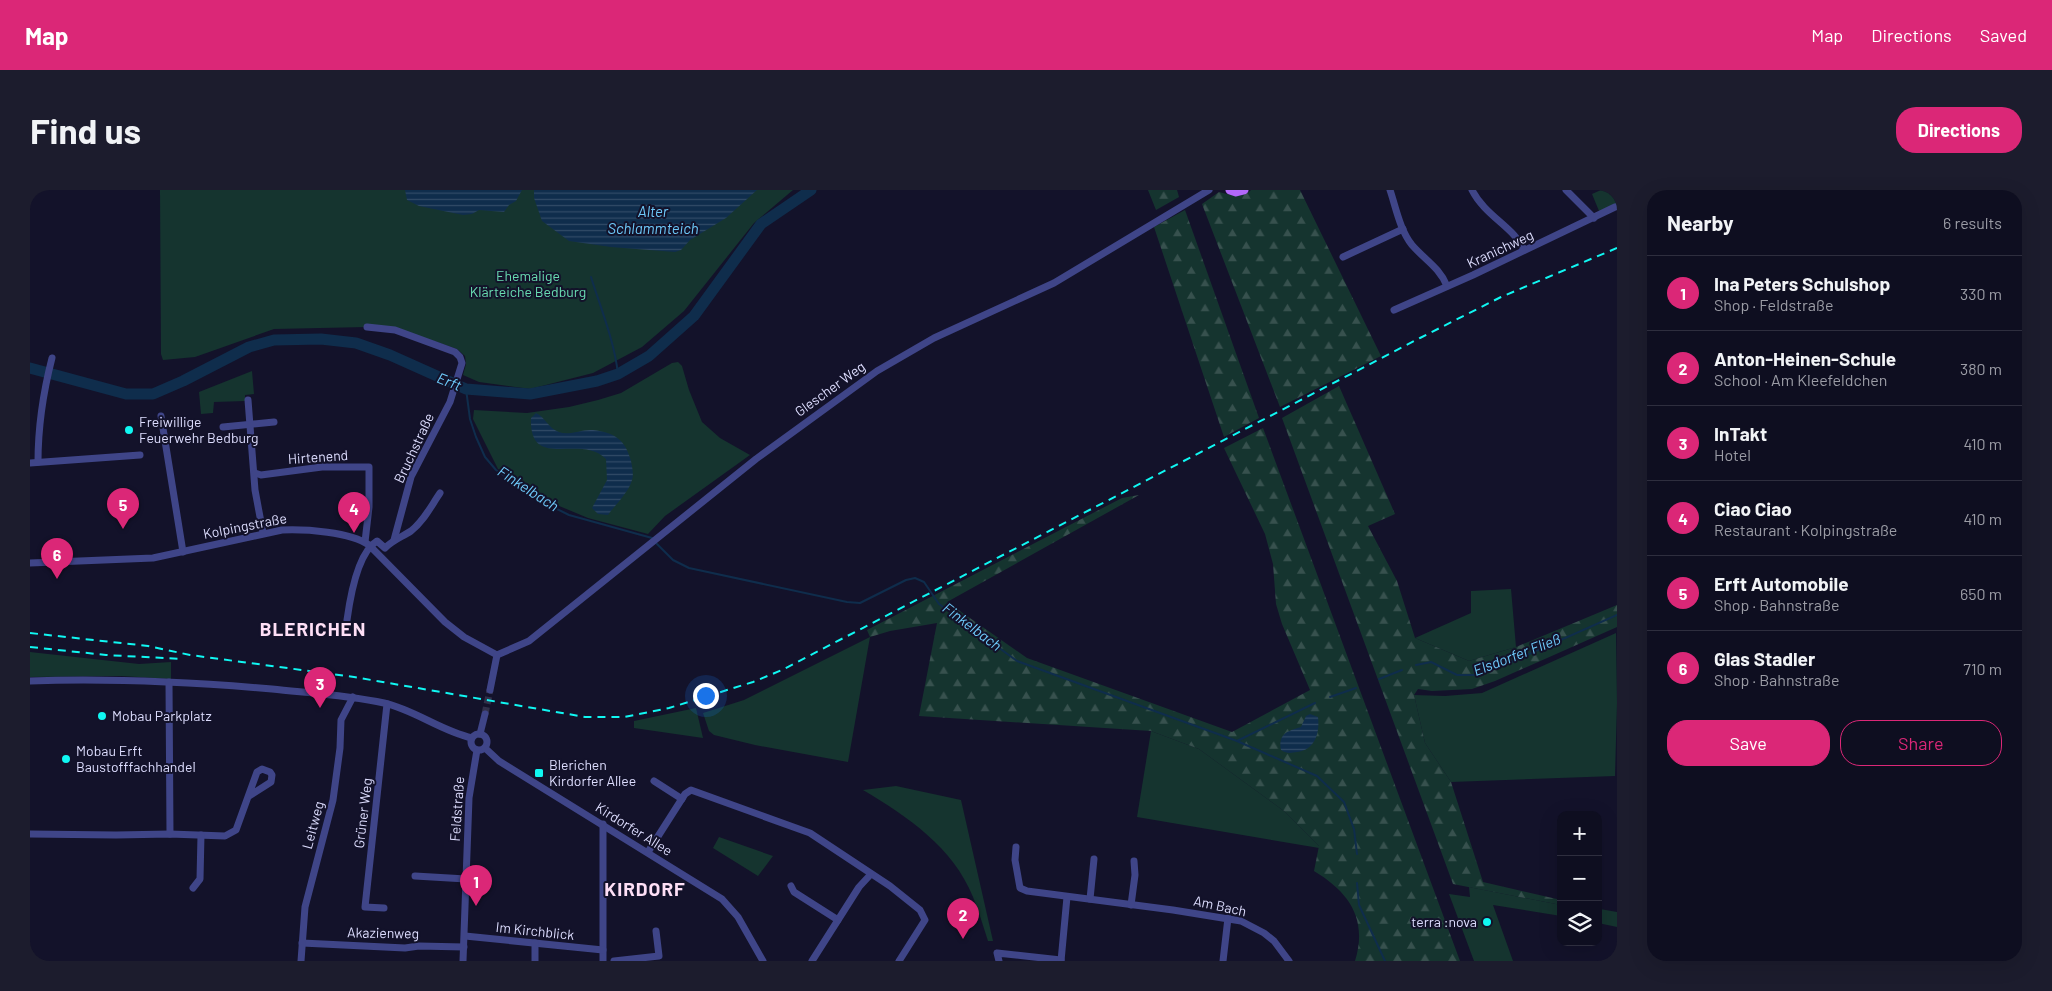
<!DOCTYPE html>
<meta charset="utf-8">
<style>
:root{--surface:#0e0e20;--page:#1c1c2d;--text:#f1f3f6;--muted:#9b9ca5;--line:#2e2e3e;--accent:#db2777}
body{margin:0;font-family:Barlow,sans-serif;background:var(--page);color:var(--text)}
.controls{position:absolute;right:15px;bottom:15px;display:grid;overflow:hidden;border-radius:10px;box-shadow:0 5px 20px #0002}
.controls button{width:45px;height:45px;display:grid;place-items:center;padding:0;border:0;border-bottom:1px solid var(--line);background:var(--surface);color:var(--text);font:25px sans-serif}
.you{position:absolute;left:675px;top:505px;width:18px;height:18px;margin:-12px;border:4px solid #fff;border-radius:50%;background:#1a73e8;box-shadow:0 0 0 8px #1a73e833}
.badge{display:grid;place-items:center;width:32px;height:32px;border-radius:50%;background:var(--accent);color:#fff;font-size:16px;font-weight:700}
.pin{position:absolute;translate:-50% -41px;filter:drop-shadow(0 1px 2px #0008)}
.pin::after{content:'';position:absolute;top:26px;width:18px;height:15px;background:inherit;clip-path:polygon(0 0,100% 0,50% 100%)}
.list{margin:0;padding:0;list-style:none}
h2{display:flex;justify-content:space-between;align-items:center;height:65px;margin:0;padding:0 20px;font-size:21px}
h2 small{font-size:16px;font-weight:400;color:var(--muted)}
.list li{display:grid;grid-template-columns:32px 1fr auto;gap:15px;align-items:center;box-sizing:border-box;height:75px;padding:0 20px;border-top:1px solid var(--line)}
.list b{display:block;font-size:19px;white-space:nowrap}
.list p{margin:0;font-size:16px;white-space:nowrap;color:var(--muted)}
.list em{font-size:16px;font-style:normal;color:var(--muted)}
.actions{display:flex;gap:10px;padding:15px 20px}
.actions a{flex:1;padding:11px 0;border:1px solid var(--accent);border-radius:20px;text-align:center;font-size:18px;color:var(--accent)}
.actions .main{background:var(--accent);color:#fff}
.icon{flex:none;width:28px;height:28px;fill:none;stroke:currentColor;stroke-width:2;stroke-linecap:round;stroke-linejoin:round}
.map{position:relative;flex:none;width:1587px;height:771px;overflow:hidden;border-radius:20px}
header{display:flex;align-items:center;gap:30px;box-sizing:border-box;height:70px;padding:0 25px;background:var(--accent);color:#fff}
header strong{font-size:24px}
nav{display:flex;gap:28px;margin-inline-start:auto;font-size:18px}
.intro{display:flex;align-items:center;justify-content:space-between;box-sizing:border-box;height:120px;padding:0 30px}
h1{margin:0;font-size:35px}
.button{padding:12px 22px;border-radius:20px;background:var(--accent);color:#fff;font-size:18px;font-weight:700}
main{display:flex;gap:30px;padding:0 30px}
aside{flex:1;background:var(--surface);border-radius:20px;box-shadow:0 5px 20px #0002}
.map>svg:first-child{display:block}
.green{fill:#15342f}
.forest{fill:url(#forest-firs)}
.water{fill:url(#water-rules)}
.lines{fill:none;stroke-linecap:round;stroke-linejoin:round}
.stream{stroke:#0f2d4c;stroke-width:2}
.river{stroke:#0f2d4c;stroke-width:11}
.minor-tunnel{stroke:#31304a;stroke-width:7;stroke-dasharray:7 3.5;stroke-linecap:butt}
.minor{stroke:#3f4588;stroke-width:7}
.major{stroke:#b268fa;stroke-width:9}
.rail{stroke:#10f7f2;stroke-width:2;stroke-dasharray:8 6;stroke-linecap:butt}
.poi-dot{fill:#10f7f2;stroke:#13122a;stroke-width:2}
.labels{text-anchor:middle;stroke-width:4;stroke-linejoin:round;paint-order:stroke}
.street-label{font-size:14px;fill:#ddddfe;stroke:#13122a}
.park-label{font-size:14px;fill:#69ddb2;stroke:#13122a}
.poi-label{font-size:14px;fill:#ddddfe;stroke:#13122a;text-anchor:start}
.water-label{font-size:15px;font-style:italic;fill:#6ecafa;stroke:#13122a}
.district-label{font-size:19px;font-weight:bold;letter-spacing:1px;fill:#fedff6;stroke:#13122a}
</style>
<header>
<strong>Map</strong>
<nav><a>Map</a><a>Directions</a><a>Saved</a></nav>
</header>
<div class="intro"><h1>Find us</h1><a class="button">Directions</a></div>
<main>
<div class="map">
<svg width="1587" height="771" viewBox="0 0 1587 771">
<defs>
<pattern id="forest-firs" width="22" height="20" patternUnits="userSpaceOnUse" patternTransform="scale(1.25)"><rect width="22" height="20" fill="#15342f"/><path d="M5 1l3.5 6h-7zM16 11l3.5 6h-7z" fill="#37514e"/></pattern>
<pattern id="water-rules" width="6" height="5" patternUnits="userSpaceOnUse" patternTransform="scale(1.25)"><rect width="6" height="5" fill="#0f2d4c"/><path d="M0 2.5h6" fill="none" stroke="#324b67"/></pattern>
</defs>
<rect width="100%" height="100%" fill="#13122a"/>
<g class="green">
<polygon points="130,0 763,0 724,33 654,121 612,157 563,183 500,199 449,192 433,185 436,174 435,166 427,159 404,151 337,137 244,139 165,167 133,170 131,164"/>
<polygon points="1571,0 1587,0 1587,18 1569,21 1562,4"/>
<polygon points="648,172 652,176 659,200 672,232 690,248 720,265 635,326 618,344 558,328 510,308 468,279 443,229 444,220 497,223 539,217 568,210 591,203 642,173"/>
<polygon points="222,181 224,204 215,205 215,211 184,212 183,223 171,224 169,202"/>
<polygon points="1481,399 1486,457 1439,471 1385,448 1441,423 1441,401"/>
<polygon points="1586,443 1587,513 1585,586 1421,592 1395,553 1384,505 1415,506 1452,503"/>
<polygon points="840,447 818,572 725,555 684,545 679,541 673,523 714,510"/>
<polygon points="0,462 109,474 141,472 141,489 91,486 0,487"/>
<polygon points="666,518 673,548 604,538 604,531"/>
<polygon points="1121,541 1169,559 1254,621 1289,656 1289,658 1107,627"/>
<path d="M 866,596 L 931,610 L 963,751 L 958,751 C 953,736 949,721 943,707 C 923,657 878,627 833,600 Z"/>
<polygon points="689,647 743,666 728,686 683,658"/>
<polygon points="1439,697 1531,715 1531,726 1463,715 1483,771 1444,771 1419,704 1440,707"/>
<polygon points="1570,719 1587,722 1587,737 1568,733 1568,721"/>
</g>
<g class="forest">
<polygon points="1118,0 1147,0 1149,7 1126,20"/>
<path d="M 1221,0 L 1270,0 L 1351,166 L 1250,217 L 1172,14 L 1189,2 C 1201,5 1212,9 1221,0 Z"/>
<polygon points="1155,20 1229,228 1194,247 1124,37"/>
<polygon points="1309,196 1365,324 1338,336 1367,391 1385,448 1439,471 1486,457 1587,415 1587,437 1465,491 1442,499 1402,501 1388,499 1384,505 1395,553 1421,592 1453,692 1531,710 1531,715 1423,694 1252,228"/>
<path d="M 1233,238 L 1430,771 L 1325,771 C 1338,729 1319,702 1284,681 L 1289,656 L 1254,621 L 1169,559 L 1121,541 L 889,526 L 907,433 L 860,441 L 840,447 L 837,440 L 1092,308 L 1109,305 L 917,412 L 997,468 L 1202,542 L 1280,500 L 1252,434 L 1246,414 L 1243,374 L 1235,344 L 1194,258 Z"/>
</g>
<g class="water">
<polygon points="375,0 492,0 486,11 479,15 474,22 449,20 442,24 433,25 389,16 377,10"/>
<polygon points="504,0 727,0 696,28 660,50 651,60 645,62 581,57 539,51 512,31 504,8"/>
<path d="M 506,223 C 515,227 518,238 529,242 C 540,246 551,239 563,240 C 585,243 595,249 601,271 C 602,276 604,285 602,290 C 599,302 585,315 578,325 L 568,324 L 562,318 L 577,290 L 576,269 C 550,243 499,282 501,228 Z"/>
<path d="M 1280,524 L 1288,527 C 1290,543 1285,560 1267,562 C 1261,563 1257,564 1251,560 C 1248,544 1257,541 1271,537 L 1276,526 Z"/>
</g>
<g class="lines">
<g class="stream">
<path d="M 561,87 C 571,119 584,150 588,184"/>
<polyline points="436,199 440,229 446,247 455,267 466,280 509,310 539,325 622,348"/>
<polyline points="625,352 643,370 659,378 817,412 830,413 876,390 885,388 894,392 909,414 987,471 1207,551 1287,586 1314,612 1324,639 1327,664"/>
<polyline points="1386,475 1401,472 1427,485 1445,485 1470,477 1587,425"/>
<polyline points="1349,489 1372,480"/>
<polyline points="1300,507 1326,498"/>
<polyline points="1207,551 1285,513"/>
<polyline points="1327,693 1329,715 1355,771"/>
</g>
<polyline class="river" points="0,178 96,204 123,204 153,191 219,157 244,150 291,149 326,153 360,165 436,199 500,204 567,191 588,184 619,166 664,126 731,34 781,0"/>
<polyline class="minor-tunnel" points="455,524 460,500"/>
<g class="minor">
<path d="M 1360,0 C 1366,18 1370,40 1382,55 C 1395,70 1409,77 1417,96"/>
<path d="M 1442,0 C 1455,26 1485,38 1494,60"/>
<polyline points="1536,0 1564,28"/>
<polyline points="1313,67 1373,39"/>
<polyline points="1364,120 1443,85 1585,17"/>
<polyline points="337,137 365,140 425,162 430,167 432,173 420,212 381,287 364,350"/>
<polyline points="218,210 225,300 233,343"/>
<polyline points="131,226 153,362"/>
<polyline points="193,237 244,232"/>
<path d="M 8,272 C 8,236 13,203 22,168"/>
<polyline points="0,273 110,265"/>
<polyline points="225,283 231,285 292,277 339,277 339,317 335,352"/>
<path d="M 0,373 L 123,368 L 252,340 C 276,339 320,342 339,355 L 415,432 L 434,447 L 467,465"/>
<path d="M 317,430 C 320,408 327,363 347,351 L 355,358 C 363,350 372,347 381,341 C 394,331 401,316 410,303"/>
<polyline points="467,465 499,451 726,269 847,181 904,148 1024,93 1179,0"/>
<path d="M 0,491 C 81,488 161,492 242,499 C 280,503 318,505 354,513 C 385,520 411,541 442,548"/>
<polyline points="139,492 140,644"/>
<polyline points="460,500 467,465"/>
<circle cx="449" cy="552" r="8"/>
<polyline points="450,544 455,524"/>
<polyline points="455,558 469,571 692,709 708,727 733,771"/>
<polyline points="624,591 652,609"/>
<polyline points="573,634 573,771"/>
<polyline points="0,644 86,645 140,644 195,646 206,640 227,582 232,579 240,582 242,585 241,592 219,606"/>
<polyline points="986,657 985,670 990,698 997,701 1143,720 1211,731 1234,743 1244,751 1259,771"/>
<polyline points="618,662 655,604 661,600 780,643 860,696 890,720 895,730 869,771"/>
<polyline points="385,686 436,689"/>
<polyline points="761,696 764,702 808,730"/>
<polyline points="163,698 170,689 171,645"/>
<polyline points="1060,709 1064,669"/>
<polyline points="1101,715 1105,685 1104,671"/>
<polyline points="354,718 335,717 357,514"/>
<polyline points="435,746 573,760"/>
<polyline points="272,753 375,758 389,756 434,757"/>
<polyline points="271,771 275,717 303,610 310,558 311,530 323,507"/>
<polyline points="433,771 439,608 447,560"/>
<polyline points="505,771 505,753"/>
<polyline points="584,771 629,766 626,741"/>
<polyline points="782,771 829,697 841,684"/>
<polyline points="969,771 967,763 1031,770"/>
<polyline points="1031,771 1037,707"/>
<polyline points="1193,771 1198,728"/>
</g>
<polyline class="major" points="1200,0 1206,2 1214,0"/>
<g class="rail">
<polyline points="0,443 118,456 160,465 324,487 555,527 594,527 639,518 723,492 752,480 1390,148 1471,107 1587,58"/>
<polyline points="0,457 76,465 152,469"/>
</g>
</g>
<g class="poi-dot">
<circle cx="99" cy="240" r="5"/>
<circle cx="72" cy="526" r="5"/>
<circle cx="36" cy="569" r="5"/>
<rect x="504" y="578" width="10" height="10" rx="2.5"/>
<circle cx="1457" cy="732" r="5"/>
</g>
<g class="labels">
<g class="street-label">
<text transform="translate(1470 59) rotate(-25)" y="5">Kranichweg</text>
<text transform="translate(800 199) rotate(-36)" y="5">Glescher Weg</text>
<text transform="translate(384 258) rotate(-65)" y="5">Bruchstraße</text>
<text transform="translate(288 267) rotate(-4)" y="5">Hirtenend</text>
<text transform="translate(215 336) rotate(-11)" y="5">Kolpingstraße</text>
<text transform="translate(427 619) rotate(-86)" y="5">Feldstraße</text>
<text transform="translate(333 623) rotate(-83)" y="5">Grüner Weg</text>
<text transform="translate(283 635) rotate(-75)" y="5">Leitweg</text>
<text transform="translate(604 639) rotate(32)" y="5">Kirdorfer Allee</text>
<text transform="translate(1190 716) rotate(12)" y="5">Am Bach</text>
<text transform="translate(505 741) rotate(6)" y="5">Im Kirchblick</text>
<text transform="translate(353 743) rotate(1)" y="5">Akazienweg</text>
</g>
<g class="park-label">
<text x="498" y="91">Ehemalige<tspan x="498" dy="16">Klärteiche Bedburg</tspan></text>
</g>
<g class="poi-label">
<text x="109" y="237">Freiwillige<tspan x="109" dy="16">Feuerwehr Bedburg</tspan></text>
<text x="82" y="531">Mobau Parkplatz</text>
<text x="46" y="566">Mobau Erft<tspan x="46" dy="16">Baustofffachhandel</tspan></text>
<text x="519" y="580">Blerichen<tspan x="519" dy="16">Kirdorfer Allee</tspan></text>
<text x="1447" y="737" text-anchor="end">terra :nova</text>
</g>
<g class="water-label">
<text x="623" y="27">Alter<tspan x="623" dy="17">Schlammteich</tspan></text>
<text transform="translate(419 192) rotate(22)" y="5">Erft</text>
<text transform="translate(498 299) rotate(33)" y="5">Finkelbach</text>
<text transform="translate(942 437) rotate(37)" y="5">Finkelbach</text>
<text transform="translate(1487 465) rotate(-21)" y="5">Elsdorfer Fließ</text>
</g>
<g class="district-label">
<text x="283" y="446">BLERICHEN</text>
<text x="615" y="706">KIRDORF</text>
</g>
</g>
</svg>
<div class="controls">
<button>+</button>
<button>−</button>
<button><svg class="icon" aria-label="layers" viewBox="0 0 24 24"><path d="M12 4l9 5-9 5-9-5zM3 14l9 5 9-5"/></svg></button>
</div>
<div class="you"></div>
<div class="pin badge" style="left:446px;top:716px">1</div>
<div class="pin badge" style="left:933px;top:749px">2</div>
<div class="pin badge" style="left:290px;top:518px">3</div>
<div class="pin badge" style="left:324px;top:343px">4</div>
<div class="pin badge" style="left:93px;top:339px">5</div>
<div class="pin badge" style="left:27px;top:389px">6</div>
</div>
<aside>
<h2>Nearby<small>6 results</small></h2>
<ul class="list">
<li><span class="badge">1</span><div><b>Ina Peters Schulshop</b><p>Shop · Feldstraße</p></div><em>330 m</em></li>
<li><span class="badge">2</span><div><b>Anton-Heinen-Schule</b><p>School · Am Kleefeldchen</p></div><em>380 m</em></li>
<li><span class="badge">3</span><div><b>InTakt</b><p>Hotel</p></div><em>410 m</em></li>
<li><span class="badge">4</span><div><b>Ciao Ciao</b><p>Restaurant · Kolpingstraße</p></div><em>410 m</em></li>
<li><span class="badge">5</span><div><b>Erft Automobile</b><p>Shop · Bahnstraße</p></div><em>650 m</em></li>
<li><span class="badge">6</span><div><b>Glas Stadler</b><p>Shop · Bahnstraße</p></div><em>710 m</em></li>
</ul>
<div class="actions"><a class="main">Save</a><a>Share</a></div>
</aside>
</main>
